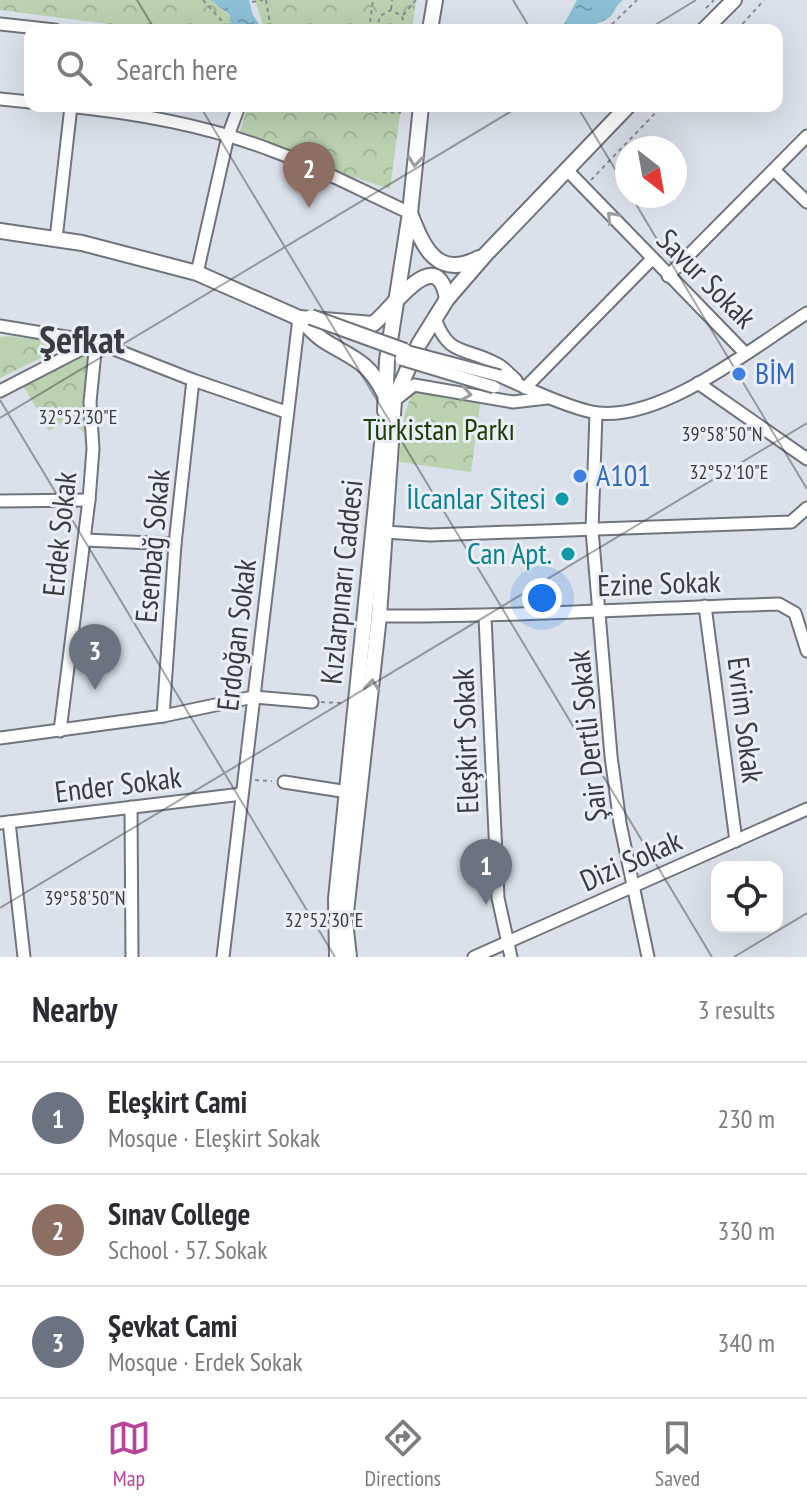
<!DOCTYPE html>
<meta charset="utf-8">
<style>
:root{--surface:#fff;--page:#f2f2f3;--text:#2b2b33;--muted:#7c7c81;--line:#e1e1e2;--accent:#b8449d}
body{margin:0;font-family:"PT Sans Narrow",sans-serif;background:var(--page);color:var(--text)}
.controls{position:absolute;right:24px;bottom:24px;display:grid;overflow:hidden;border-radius:16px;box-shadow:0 8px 32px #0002}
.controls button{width:72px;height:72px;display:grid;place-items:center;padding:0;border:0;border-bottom:2px solid var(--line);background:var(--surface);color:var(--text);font:40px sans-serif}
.compass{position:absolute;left:615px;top:136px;width:72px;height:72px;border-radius:50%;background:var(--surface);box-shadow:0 8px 32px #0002;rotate:149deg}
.you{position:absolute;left:542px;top:598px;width:28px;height:28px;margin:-20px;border:6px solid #fff;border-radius:50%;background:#1a73e8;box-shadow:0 0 0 12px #1a73e833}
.badge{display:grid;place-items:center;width:52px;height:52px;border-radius:50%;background:var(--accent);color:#fff;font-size:26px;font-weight:700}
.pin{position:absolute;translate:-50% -66px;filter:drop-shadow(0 2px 4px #0008)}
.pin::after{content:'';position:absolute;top:42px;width:28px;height:24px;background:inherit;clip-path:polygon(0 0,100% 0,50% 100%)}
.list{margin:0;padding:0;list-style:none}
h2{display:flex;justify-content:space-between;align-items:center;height:104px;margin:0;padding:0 32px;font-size:34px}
h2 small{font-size:26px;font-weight:400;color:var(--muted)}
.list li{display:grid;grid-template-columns:52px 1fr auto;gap:24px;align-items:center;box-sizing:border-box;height:112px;padding:0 32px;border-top:2px solid var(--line)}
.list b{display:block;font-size:30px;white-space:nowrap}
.list p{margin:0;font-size:26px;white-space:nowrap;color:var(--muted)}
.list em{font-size:26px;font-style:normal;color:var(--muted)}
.icon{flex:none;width:44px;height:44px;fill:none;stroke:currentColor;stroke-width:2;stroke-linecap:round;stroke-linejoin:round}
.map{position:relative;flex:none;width:807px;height:957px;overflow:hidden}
.search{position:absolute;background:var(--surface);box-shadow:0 8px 32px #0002;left:24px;right:24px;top:24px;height:88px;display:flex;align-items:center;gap:20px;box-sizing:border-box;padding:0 28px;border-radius:16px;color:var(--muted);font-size:30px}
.sheet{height:440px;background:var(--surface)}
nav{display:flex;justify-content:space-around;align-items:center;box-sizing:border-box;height:112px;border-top:2px solid var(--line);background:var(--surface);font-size:22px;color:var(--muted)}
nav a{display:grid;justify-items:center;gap:4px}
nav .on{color:var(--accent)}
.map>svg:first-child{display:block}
.forest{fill:url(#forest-crowns)}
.water{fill:url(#water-ripples)}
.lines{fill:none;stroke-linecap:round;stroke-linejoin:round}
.minor-casing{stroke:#70757d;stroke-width:15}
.major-casing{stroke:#70757d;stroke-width:18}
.path{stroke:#898d93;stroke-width:2;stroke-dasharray:4 4;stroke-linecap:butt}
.minor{stroke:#fff;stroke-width:11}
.major{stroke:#fff;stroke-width:14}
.minor-bridge-casing{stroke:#70757d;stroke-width:15;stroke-linecap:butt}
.major-bridge-casing{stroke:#70757d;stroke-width:18;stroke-linecap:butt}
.minor-bridge{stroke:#fff;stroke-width:11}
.major-bridge{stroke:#fff;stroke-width:14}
.oneway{stroke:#9c9ea0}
.ticks{fill:none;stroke:#3a3d40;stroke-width:2;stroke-opacity:0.45}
.shop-dot{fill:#3f7fe0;stroke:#e9eef7;stroke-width:3}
.culture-dot{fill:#0f9aa8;stroke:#e9eef7;stroke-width:3}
.labels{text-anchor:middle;stroke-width:6;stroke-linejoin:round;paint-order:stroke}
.street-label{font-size:30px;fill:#3a3d40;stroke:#e9eef7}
.shop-label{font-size:30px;fill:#366cbe;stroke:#e9eef7;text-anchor:start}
.park-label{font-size:30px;fill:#1c3e04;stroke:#e9eef7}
.culture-label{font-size:30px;fill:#0d838f;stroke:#e9eef7;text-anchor:end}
.district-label{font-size:38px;font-weight:bold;fill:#3a3d40;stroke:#e9eef7}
.ticks-label{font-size:20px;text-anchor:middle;fill:#3a3d40;stroke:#e9eef7;stroke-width:6;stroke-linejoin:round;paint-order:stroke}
</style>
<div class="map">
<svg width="807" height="957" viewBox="0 0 807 957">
<defs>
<pattern id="forest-crowns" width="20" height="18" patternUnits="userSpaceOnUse" patternTransform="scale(2)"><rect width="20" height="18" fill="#bad2b0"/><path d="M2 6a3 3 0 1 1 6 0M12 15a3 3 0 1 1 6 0" fill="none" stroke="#a1b598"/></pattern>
<pattern id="water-ripples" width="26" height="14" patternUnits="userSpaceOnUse" patternTransform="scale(2)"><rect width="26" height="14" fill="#8cc0d5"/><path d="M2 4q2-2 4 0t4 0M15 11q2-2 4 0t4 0" fill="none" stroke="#739dae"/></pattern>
</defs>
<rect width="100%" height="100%" fill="#dbe1ea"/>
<g class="forest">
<polygon points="0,0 210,0 230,16 230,22 237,30 155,30 0,10"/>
<polygon points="255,0 416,0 412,30 265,30"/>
<polygon points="248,106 401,107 390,189 326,168 240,131"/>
<polygon points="9,336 71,343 0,378 0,337"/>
<polygon points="83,355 90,355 84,402 85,433 67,419 49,431 24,387"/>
<path d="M 422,380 L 482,390 L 471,472 L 399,462 C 402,431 402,404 422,380 Z"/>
</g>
<g class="water">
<polygon points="210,0 249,0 253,15 263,30 237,30 230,22 230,15"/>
<path d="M 577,0 L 623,0 C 615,6 616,10 611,16 C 603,23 594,23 586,30 L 561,30 Z"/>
</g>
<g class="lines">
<g class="minor-casing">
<g id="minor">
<polyline points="0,24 55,30"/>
<polyline points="0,99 30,102"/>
<path d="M 67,106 C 138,113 210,126 276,152 C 322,169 366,193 410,213"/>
<polyline points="566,169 745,353"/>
<polyline points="774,170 807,202"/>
<polyline points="56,239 71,106"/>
<polyline points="197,273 228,136 239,106"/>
<polyline points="668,276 807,136"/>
<path d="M 435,318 C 448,357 466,347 495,363 C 503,366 509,374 516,380"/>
<polyline points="0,326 96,342 193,380 286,412"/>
<path d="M 500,376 C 523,387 574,410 598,413 C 664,420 752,348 807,313"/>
<polyline points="698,383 807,459"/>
<polyline points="525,388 652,259"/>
<polyline points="0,391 95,342"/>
<polyline points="395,400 414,385 513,402 547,398"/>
<polyline points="596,413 592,530 611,756 620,823 648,957"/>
<polyline points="0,501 89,500"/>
<polyline points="385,532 430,535 791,522 807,508"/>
<polyline points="85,540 175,544"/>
<polyline points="705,606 736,841"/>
<path d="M 379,616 C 513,617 646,608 779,604 L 795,613 L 807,651"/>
<polyline points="485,617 498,898 511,957"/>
<polyline points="163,716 175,544 193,380"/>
<polyline points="60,731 89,500 93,449 90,402 96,342"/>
<polyline points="0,738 163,716 253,697 312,702"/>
<polyline points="284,782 348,792"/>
<polyline points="131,807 132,957"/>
<polyline points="9,822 24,957"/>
<polyline points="0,823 242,794"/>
<polyline points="223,957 299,318"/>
<polyline points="474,957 807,809"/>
</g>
</g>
<g class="major-casing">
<g id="major">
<polyline points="430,30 435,0"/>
<polyline points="704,30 734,0"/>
<path d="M 410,213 C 423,247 437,280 479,258"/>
<path d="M 0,231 L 82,243 L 197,273 L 299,318 L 373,324 C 391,311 437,240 447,299"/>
<path d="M 299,318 C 307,325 314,334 323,340 C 351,358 368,360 384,393"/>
<polyline points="385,411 387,360 410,213 421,106"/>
<polyline points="337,957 336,899 382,444"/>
<polyline points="349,957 345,921 379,616 394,400 419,344 447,299 485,255 628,106"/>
</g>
</g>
<g class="path">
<polyline points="203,0 230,30"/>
<polyline points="266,0 271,30"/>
<polyline points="252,2 263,0"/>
<polyline points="706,8 714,0"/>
<polyline points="391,9 392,0"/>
<polyline points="403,15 416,0"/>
<polyline points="369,30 373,0"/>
<polyline points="380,30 378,24 380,16 391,10 402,16 404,24 402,30"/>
<polyline points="606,30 637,0"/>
<polyline points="737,30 764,0"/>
<polyline points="343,106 376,112 401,113"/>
<polyline points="436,107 439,106"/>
<polyline points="591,180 662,106"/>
<polyline points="321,702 342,703"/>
<polyline points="255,780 272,781"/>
</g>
<use href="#minor" class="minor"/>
<use href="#major" class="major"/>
<g class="minor-bridge-casing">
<g id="minor-bridge">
<polyline points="405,351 500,376"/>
<polyline points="401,359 494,387"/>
</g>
</g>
<g class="major-bridge-casing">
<polyline id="major-bridge" points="311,317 405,351"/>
</g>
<use href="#minor-bridge" class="minor-bridge"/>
<use href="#major-bridge" class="major-bridge"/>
</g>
<defs><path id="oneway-chevron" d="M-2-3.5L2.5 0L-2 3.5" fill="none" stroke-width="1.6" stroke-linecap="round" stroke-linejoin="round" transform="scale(2)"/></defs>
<g class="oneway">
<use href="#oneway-chevron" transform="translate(415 161) rotate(96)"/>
<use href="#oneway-chevron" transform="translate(612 217) rotate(-133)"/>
<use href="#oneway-chevron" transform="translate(466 394) rotate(10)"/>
<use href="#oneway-chevron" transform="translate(372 685) rotate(-84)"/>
</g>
<path class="ticks" d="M 137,0 L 155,30M 513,0 L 531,30M 647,30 L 696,0M 200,106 L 712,957M 577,106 L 627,189M 631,196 L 807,489M 0,400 L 335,957M 0,418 L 520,106M 0,908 L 807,423M 734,957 L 807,913"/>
<g class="shop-dot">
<circle cx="739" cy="374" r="8"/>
<circle cx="580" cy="476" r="8"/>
</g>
<g class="culture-dot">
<circle cx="562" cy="499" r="8"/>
<circle cx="568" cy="554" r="8"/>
</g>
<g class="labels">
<g class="street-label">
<text transform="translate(706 279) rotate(45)" y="10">Savur Sokak</text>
<text transform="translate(60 534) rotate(-84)" y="10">Erdek Sokak</text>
<text transform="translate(153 546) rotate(-85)" y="10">Esenbağ Sokak</text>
<text transform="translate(342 582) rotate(-84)" y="10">Kızlarpınarı Caddesi</text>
<text transform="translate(659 584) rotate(-2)" y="10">Ezine Sokak</text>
<text transform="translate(237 635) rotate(-83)" y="10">Erdoğan Sokak</text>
<text transform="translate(745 720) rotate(83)" y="10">Evrim Sokak</text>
<text transform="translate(588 736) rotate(-96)" y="10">Şair Dertli Sokak</text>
<text transform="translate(466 741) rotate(-92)" y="10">Eleşkirt Sokak</text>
<text transform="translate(118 785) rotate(-7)" y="10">Ender Sokak</text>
<text transform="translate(631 861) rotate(-24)" y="10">Dizi Sokak</text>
</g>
<g class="shop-label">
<text x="755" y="384">BİM</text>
<text x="596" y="486">A101</text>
</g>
<g class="park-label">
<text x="439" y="440">Türkistan Parkı</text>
</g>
<g class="culture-label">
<text x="546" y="509">İlcanlar Sitesi</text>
<text x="552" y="564">Can Apt.</text>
</g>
<g class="district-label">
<text x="82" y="353">Şefkat</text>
</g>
</g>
<g class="ticks-label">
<text x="78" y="424">32°52'30"E</text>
<text x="722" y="441">39°58'50"N</text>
<text x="729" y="479">32°52'10"E</text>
<text x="85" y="905">39°58'50"N</text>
<text x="324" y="927">32°52'30"E</text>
</g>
</svg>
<div class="controls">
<button><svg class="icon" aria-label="locate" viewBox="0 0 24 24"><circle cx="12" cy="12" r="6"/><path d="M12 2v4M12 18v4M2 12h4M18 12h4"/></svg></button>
</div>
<svg class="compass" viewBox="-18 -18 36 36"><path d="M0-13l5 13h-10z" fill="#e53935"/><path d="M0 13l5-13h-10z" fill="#7c7c81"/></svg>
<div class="you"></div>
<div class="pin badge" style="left:486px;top:905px;background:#6b7280">1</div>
<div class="pin badge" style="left:309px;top:208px;background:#8d6e63">2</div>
<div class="pin badge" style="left:95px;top:690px;background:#6b7280">3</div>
<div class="search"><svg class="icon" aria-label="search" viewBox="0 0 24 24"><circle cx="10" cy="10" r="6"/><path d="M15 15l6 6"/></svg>Search here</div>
</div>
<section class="sheet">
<h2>Nearby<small>3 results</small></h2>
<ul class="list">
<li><span class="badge" style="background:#6b7280">1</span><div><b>Eleşkirt Cami</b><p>Mosque · Eleşkirt Sokak</p></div><em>230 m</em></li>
<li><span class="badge" style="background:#8d6e63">2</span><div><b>Sınav College</b><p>School · 57. Sokak</p></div><em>330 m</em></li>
<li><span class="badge" style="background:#6b7280">3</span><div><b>Şevkat Cami</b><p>Mosque · Erdek Sokak</p></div><em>340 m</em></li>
</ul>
</section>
<nav>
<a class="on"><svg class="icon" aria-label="map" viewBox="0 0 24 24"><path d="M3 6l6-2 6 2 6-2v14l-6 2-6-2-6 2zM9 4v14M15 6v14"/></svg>Map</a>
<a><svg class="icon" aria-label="directions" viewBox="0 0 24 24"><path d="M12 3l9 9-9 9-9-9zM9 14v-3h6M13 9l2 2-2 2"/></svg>Directions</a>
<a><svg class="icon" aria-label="saved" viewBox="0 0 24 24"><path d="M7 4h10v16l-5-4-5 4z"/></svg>Saved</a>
</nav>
